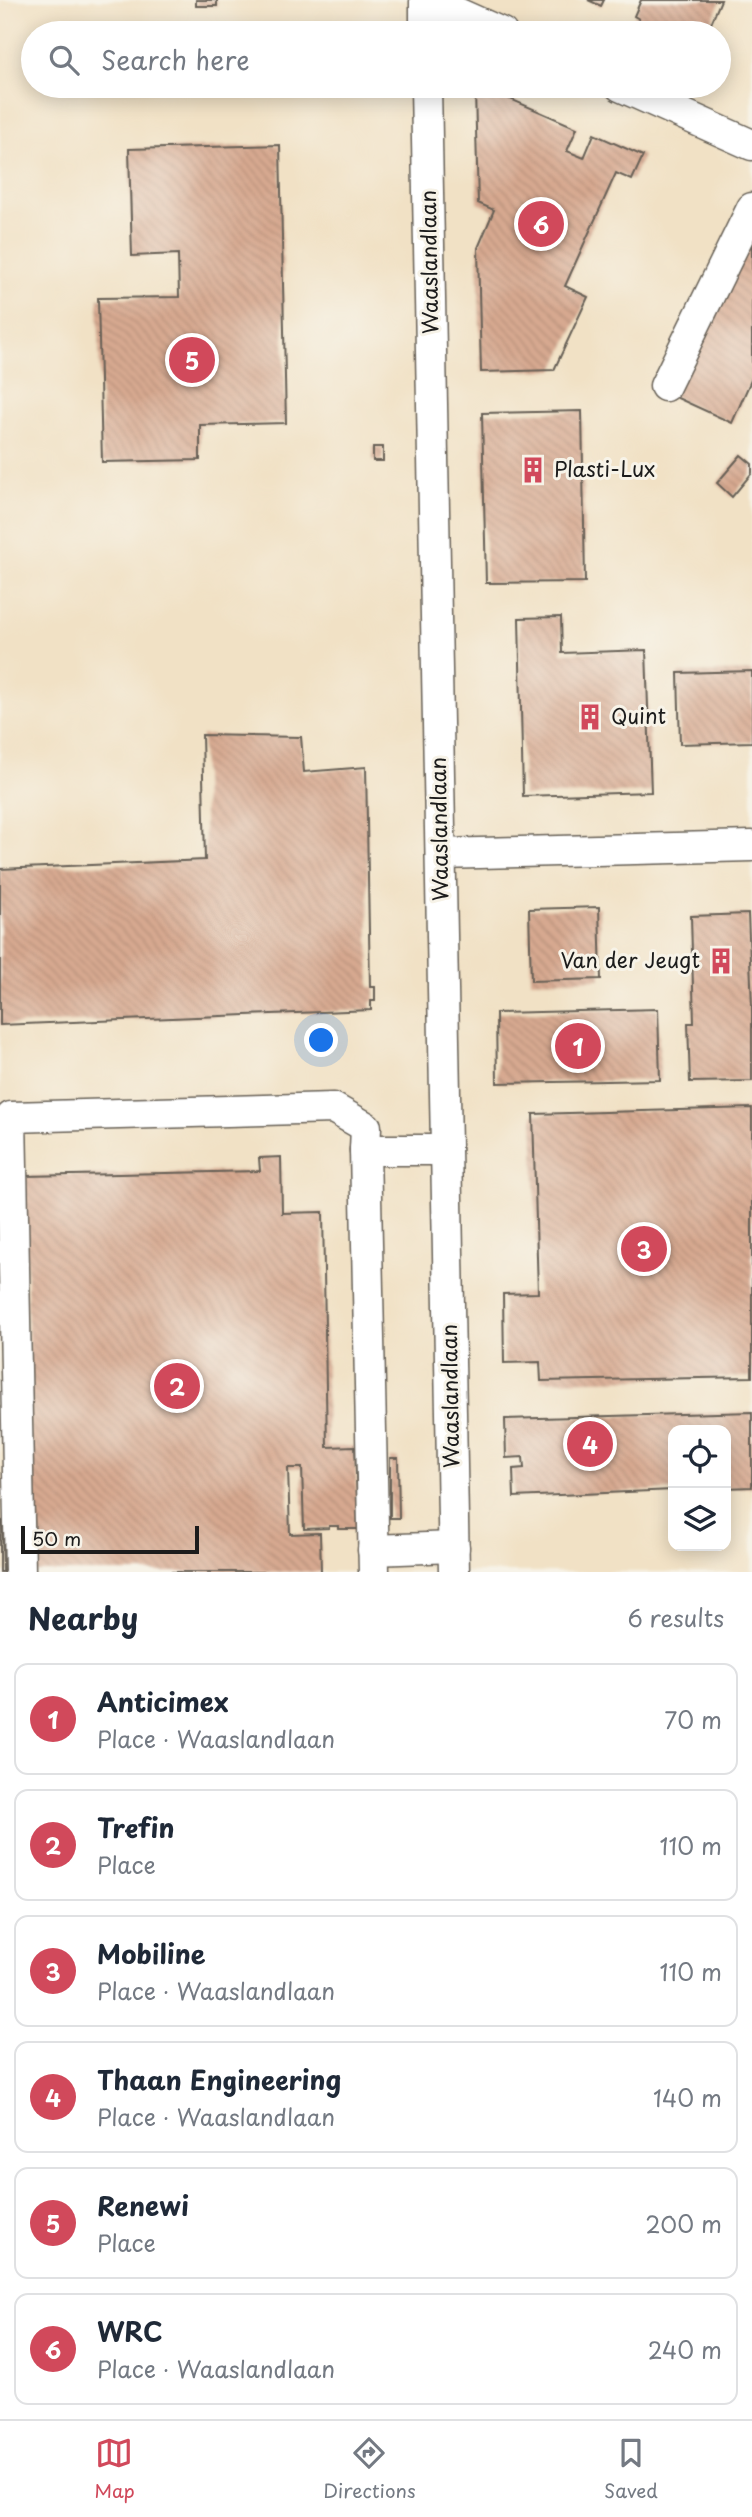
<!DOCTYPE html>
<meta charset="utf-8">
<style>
:root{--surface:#fff;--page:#f2f2f3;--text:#1f2937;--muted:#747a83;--line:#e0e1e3;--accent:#d1495b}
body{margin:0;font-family:"Playpen Sans",sans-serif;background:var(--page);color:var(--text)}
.controls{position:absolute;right:21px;bottom:21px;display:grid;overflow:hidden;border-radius:14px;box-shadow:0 4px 18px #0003}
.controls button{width:63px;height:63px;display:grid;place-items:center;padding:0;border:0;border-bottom:2px solid var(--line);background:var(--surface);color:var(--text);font:35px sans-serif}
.scale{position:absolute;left:21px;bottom:18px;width:178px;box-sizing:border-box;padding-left:7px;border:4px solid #1c1c1c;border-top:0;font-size:19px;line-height:24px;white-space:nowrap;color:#1c1c1c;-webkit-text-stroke:5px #f7f3e8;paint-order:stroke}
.you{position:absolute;left:322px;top:1041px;width:24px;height:24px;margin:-18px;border:5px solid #fff;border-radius:50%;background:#1a73e8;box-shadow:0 0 0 10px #1a73e833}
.badge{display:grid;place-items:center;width:46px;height:46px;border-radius:50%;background:var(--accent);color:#fff;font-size:23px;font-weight:700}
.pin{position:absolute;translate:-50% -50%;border:4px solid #fff;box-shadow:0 2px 7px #0006}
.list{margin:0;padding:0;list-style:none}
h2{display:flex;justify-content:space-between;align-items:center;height:91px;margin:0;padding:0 28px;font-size:30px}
h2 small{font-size:23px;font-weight:400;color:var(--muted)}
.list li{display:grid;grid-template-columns:46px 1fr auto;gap:21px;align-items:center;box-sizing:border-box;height:112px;margin:0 14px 14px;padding:0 14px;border:2px solid var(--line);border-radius:14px}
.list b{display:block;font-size:26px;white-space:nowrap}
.list p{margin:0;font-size:23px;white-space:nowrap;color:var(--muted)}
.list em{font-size:23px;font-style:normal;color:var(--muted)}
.icon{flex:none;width:38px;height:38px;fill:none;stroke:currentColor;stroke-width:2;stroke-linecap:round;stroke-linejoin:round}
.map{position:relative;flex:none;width:752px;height:1572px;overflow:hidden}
.search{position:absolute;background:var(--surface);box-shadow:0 4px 18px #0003;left:21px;right:21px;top:21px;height:77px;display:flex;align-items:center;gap:18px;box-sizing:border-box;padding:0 24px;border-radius:38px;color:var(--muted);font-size:26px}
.sheet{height:847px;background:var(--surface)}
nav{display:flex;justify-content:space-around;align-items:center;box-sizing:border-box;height:98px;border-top:2px solid var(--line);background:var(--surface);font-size:19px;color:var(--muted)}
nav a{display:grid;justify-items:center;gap:4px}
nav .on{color:var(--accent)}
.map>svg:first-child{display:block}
.building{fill:url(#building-back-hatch)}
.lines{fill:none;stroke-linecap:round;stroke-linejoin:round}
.minor-casing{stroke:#676157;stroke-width:33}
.minor{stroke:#fff;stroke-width:30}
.labels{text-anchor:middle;stroke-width:6;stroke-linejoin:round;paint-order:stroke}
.street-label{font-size:21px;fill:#1c1c1c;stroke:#f7f3e8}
.poi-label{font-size:21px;fill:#1c1c1c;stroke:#f7f3e8;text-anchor:start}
</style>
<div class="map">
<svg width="752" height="1572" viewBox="0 0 752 1572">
<defs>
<pattern id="building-back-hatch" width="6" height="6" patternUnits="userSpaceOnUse" patternTransform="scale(1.75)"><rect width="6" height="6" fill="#d7a990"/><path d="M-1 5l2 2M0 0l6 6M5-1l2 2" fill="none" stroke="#b8917c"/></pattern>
</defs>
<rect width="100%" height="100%" fill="#f7f3e8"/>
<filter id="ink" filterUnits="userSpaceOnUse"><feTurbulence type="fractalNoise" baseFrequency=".0143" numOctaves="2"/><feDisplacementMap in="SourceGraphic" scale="14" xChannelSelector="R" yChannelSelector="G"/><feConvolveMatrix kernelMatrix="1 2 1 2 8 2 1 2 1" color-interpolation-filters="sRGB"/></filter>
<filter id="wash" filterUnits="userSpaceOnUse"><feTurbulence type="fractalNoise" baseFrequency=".00686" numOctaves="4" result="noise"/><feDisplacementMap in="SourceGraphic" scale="28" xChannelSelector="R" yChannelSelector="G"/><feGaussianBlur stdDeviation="1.57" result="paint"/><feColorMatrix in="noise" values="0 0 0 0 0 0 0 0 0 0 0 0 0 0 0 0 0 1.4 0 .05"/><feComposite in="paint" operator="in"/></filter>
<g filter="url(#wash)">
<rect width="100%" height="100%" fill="#f1e1c5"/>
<g id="blocks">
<g class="building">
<rect x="196" y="0" width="21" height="6"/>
<polygon points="588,0 604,0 601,6"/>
<polygon points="641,0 721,0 707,33 656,33 636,24 639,19 634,16"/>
<polygon points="475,91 492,91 577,128 567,151 584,158 594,134 643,156 632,180 616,173 565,286 588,297 554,370 481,372 478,248 494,210 478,203"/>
<polygon points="280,145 286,423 200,425 200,460 102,462 98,298 179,297 178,254 132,256 129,149"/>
<polygon points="743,240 752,244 752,378 732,423 673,396"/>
<polygon points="582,411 585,582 486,583 482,413"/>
<rect x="373" y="447" width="10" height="14"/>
<polygon points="741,455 752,464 752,473 732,497 717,483"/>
<polygon points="561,617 562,653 646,650 651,792 523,796 519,618"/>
<polygon points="752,671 752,742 680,744 678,673"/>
<polygon points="202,735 301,737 304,772 366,767 370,987 375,987 375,1001 371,1001 371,1010 0,1025 0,869 205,860"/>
<polygon points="599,907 601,979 531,981 529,909"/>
<polygon points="748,914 752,1006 752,1081 690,1082 688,1023 694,1023 691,916"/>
<polygon points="658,1009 660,1080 497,1083 496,1013"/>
<polygon points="752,1108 752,1377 541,1381 540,1362 504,1363 503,1294 538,1293 533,1114"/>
<polygon points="281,1157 282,1213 323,1212 327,1447 355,1446 358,1529 338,1529 338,1526 329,1526 329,1528 304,1529 302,1468 288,1468 290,1534 320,1533 321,1572 32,1572 25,1176 260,1171 259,1158"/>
<polygon points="752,1412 752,1487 726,1488 726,1430 673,1430 673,1490 514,1497 513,1469 524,1468 523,1457 506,1458 505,1419"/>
<polygon points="390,1458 398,1458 399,1518 390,1518"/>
<polygon points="0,1521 2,1521 3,1572 0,1572"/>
</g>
</g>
</g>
<g filter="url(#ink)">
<use href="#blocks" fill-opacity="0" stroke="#676157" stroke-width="2"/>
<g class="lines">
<g class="minor-casing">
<g id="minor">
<polyline points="425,0 425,33"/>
<polyline points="428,0 502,33"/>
<polyline points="426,86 454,1572"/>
<polyline points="620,86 752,145"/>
<polyline points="665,386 752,208"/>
<polyline points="441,854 752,846"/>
<polyline points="365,1150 374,1572"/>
<polyline points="373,1550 454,1547"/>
<polyline points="20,1572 11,1117 333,1108 366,1127 365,1150 446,1150"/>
</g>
</g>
<use href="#minor" class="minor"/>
</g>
</g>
<defs>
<g id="building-bare" transform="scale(2.1)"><path d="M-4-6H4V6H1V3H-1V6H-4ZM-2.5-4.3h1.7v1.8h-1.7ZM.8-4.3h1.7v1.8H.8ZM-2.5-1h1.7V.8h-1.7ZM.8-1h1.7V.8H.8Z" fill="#d1495b" stroke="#f7f3e8" stroke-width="2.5" paint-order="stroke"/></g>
</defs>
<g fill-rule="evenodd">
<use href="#building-bare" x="533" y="470"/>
<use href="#building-bare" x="590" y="717"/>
<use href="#building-bare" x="721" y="961"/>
</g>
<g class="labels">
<g class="street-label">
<text transform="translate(430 262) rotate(-91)" y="7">Waaslandlaan</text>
<text transform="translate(440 829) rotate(-91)" y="7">Waaslandlaan</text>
<text transform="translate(451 1396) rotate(-91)" y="7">Waaslandlaan</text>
</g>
<g class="poi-label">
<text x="554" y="477">Plasti-Lux</text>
<text x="611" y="724">Quint</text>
<text x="700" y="968" text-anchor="end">Van der Jeugt</text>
</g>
</g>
</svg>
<div class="controls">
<button><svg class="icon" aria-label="locate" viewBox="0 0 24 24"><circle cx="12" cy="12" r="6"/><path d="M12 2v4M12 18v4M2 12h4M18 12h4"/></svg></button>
<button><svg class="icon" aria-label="layers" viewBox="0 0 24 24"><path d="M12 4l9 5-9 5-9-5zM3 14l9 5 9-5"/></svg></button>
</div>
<div class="scale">50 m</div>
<div class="you"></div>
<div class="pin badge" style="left:578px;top:1046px">1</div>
<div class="pin badge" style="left:177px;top:1386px">2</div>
<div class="pin badge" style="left:644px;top:1249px">3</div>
<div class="pin badge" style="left:590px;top:1444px">4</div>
<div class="pin badge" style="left:192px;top:360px">5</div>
<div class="pin badge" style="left:541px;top:224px">6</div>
<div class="search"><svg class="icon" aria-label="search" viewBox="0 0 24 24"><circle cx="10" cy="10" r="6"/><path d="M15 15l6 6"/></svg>Search here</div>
</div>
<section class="sheet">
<h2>Nearby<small>6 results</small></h2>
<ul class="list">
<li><span class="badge">1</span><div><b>Anticimex</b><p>Place · Waaslandlaan</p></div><em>70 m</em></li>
<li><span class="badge">2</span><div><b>Trefin</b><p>Place</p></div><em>110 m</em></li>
<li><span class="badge">3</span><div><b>Mobiline</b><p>Place · Waaslandlaan</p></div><em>110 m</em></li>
<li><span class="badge">4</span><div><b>Thaan Engineering</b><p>Place · Waaslandlaan</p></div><em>140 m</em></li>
<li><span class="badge">5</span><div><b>Renewi</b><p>Place</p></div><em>200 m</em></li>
<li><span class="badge">6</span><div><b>WRC</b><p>Place · Waaslandlaan</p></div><em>240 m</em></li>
</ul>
</section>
<nav>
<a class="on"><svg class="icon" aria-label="map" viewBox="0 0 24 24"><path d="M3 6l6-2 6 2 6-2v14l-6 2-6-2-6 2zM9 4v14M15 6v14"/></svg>Map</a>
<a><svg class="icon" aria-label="directions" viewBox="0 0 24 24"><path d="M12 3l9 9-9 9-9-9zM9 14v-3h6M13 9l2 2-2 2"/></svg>Directions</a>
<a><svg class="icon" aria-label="saved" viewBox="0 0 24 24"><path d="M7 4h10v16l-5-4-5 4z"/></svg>Saved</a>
</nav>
